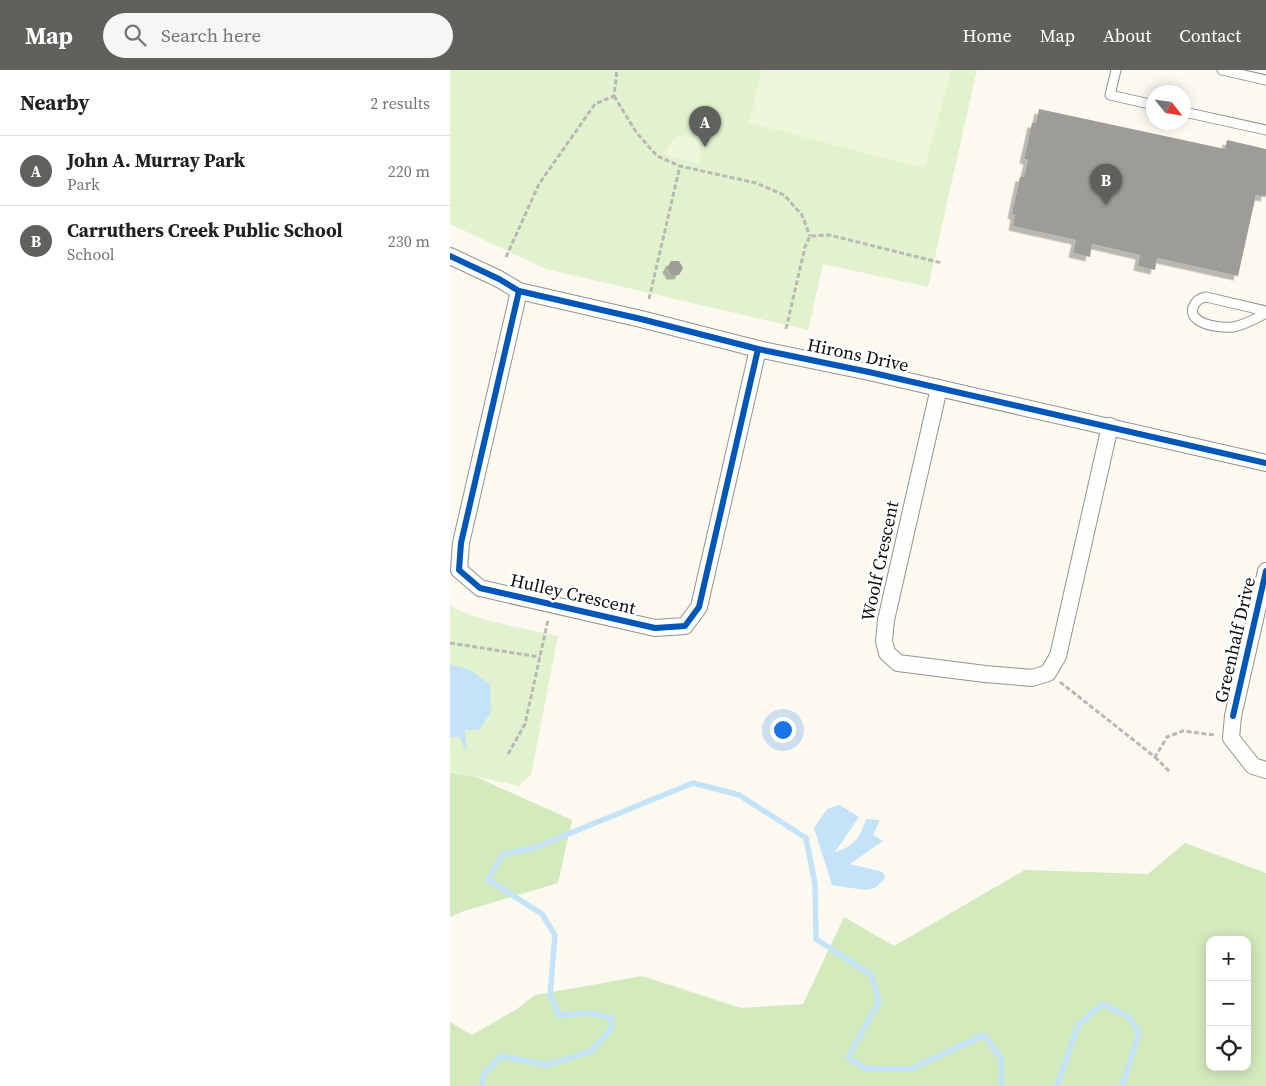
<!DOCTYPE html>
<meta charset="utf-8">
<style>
:root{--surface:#fff;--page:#f6f6f6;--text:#202124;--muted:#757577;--line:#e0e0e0;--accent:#60605c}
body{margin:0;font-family:"Source Serif 4",serif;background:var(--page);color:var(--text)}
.controls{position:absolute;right:15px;bottom:15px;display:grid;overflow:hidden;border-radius:10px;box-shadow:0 2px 12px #0003}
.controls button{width:45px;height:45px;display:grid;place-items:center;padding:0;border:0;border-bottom:1px solid var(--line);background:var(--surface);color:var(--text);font:25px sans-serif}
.compass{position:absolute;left:696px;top:15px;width:45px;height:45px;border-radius:50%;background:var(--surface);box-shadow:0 2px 12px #0003;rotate:120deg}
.you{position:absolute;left:332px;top:659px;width:18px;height:18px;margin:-12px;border:4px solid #fff;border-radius:50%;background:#1a73e8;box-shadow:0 0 0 8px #1a73e833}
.badge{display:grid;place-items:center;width:32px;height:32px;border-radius:50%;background:var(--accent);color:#fff;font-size:16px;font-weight:700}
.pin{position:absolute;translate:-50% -41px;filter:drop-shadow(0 1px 2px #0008)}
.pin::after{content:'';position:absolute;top:26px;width:18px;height:15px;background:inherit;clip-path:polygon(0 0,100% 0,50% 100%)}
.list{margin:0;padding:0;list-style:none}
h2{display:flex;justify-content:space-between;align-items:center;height:65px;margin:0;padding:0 20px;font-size:21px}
h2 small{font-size:16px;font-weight:400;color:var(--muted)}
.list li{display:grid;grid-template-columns:32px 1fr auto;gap:15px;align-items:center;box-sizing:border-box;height:70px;padding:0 20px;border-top:1px solid var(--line)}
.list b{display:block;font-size:19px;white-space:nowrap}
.list p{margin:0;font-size:16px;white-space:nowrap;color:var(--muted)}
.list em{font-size:16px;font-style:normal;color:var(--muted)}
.icon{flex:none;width:28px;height:28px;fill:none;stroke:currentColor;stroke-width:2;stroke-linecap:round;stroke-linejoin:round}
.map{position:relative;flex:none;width:816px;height:1016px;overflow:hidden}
header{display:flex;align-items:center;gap:30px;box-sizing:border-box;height:70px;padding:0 25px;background:var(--accent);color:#fff}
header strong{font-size:24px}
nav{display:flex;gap:28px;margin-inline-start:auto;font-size:18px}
.search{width:350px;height:45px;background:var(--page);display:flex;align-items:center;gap:12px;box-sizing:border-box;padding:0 18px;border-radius:28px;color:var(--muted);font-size:19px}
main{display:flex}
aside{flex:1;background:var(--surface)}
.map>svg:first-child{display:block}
.green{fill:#e2f2ce}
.forest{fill:#d2eabc;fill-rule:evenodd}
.pitch{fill:#edf6d8}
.water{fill:#c4e3f8}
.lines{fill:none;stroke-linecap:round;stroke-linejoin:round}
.stream{stroke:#c4e3f8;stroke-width:5.5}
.building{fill:#9e9c96;filter:url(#shadow)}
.service-casing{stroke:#94938f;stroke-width:11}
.minor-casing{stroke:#94938f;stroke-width:18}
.path{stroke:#b8b8b6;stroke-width:3;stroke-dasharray:5 2.5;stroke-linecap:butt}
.service{stroke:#fefefd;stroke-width:9}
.minor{stroke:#fefefd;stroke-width:16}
.cycleway-casing{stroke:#fff;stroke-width:9}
.cycleway{stroke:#0057b8;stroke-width:6}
.labels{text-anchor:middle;stroke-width:5;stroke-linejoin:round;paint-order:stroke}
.street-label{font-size:18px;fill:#0d0d0d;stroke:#fff}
</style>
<header>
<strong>Map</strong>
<div class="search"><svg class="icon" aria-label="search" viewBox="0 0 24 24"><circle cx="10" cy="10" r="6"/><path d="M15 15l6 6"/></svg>Search here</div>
<nav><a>Home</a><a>Map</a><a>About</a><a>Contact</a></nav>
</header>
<main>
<aside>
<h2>Nearby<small>2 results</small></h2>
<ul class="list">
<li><span class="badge">A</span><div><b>John A. Murray Park</b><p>Park</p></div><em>220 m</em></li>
<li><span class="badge">B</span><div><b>Carruthers Creek Public School</b><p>School</p></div><em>230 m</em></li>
</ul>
</aside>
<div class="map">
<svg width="816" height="1016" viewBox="0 0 816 1016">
<defs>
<filter id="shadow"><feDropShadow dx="-4.5" dy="4.5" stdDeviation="0" flood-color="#0004"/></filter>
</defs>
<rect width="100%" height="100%" fill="#fbf9f0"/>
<g class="green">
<polygon points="0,0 527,0 478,217 373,194 358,260 96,199 0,154"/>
<path d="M 0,536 C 29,552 76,558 108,566 L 81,705 L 69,716 L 0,701 Z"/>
</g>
<g class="forest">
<polygon points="0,702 26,707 122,750 108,813 11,842 0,847"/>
<path d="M 735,773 L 816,803 L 816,1016 L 0,1016 L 0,952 L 22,965 L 67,939 L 85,925 L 192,906 L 291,938 L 353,934 L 394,847 L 444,876 L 575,800 L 698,804 ZM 760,870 L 797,870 L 797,997 L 760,997 Z"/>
</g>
<g class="pitch">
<polygon points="312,0 501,0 475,98 299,53"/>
<path d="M 238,64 C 252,73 251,78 250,94 L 215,85 L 224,67 Z"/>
</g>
<g class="water">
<polygon points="0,594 18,599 40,614 41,642 29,660 15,660 16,682 9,667 0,667"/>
<path d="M 390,735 L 409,747 L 385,782 C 405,776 410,767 416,749 L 430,750 L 423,765 L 433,771 L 400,794 L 433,802 L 435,808 L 425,818 L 415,820 L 382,815 L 364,758 L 377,739 Z"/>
</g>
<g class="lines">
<g class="stream">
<polyline points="32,1016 33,1005 51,986 97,995 141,981 161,959 161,948 141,943 109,945 100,925 105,865 92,844 38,810 53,784 84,778 243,713 289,725 356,768 365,814 366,869 421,905 429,931 398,988 417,999 461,999 534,965 551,988 551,1016"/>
<polyline points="607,1016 628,955 652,934 679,947 689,963 672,1016"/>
</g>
</g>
<g class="building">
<polygon points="589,39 775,79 777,70 816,79 816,124 815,127 806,125 788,206 707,188 705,200 688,196 690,185 642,174 640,187 623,183 626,170 563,156 565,145 562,144 570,107 574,107 578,90 574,89 582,53 586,53"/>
<polygon points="221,191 229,191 233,198 229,205 221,205 217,198"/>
</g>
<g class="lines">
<g class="service-casing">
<g id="service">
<polyline points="666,0 660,25 704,35"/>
<polyline points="772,0 816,10"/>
<polyline points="734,42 816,60"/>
<path d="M 816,241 L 756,227 C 744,229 737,243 748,250 C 756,256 774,258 783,257 C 795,255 805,249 816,243"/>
</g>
</g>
<g class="minor-casing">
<g id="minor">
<polyline points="0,186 49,209 69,221 191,249 308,279 419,302 816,393"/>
<polyline points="69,221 11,473 9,500 30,518 205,558 235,556 249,537 308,279"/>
<polyline points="489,318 436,550 434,571 437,583 448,593 535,604 582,608 598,603 608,586 660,356"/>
<polyline points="816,501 783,646 781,668 803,696 816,700"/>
</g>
</g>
<g class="path">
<polyline points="164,26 186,62 207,86 230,96 306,113 334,125 352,145 360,166"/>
<polyline points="56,187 89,114 145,34 164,26 167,0"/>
<polyline points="199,229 230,96"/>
<polyline points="336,259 355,177 360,166 379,165 492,193"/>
<polyline points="0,573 90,587"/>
<polyline points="610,612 705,687 717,667 733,661 765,665"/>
<polyline points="58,684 75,654 98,550"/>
<polyline points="705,687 720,702"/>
</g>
<use href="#service" class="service"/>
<use href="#minor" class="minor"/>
<g class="cycleway-casing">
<g id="cycleway">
<polyline points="0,186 49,209 69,221 191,249 308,279 419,302 816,393"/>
<polyline points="69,221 11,473 9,500 30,518 205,558 235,556 249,537 308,279"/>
<polyline points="783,646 816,501"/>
</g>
</g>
<use href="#cycleway" class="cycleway"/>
</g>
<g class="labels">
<g class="street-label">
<text transform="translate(408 285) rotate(12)" y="6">Hirons Drive</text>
<text transform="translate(430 491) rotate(-78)" y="6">Woolf Crescent</text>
<text transform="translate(123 524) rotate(13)" y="6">Hulley Crescent</text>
<text transform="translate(785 570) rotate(-77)" y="6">Greenhalf Drive</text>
</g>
</g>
</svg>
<div class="controls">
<button>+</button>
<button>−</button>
<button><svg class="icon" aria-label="locate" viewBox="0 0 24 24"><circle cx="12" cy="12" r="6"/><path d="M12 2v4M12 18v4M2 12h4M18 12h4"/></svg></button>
</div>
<svg class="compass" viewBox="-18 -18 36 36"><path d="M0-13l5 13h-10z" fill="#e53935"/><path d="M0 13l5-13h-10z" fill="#757577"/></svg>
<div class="you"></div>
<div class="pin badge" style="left:255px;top:77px">A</div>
<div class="pin badge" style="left:656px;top:135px">B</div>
</div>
</main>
